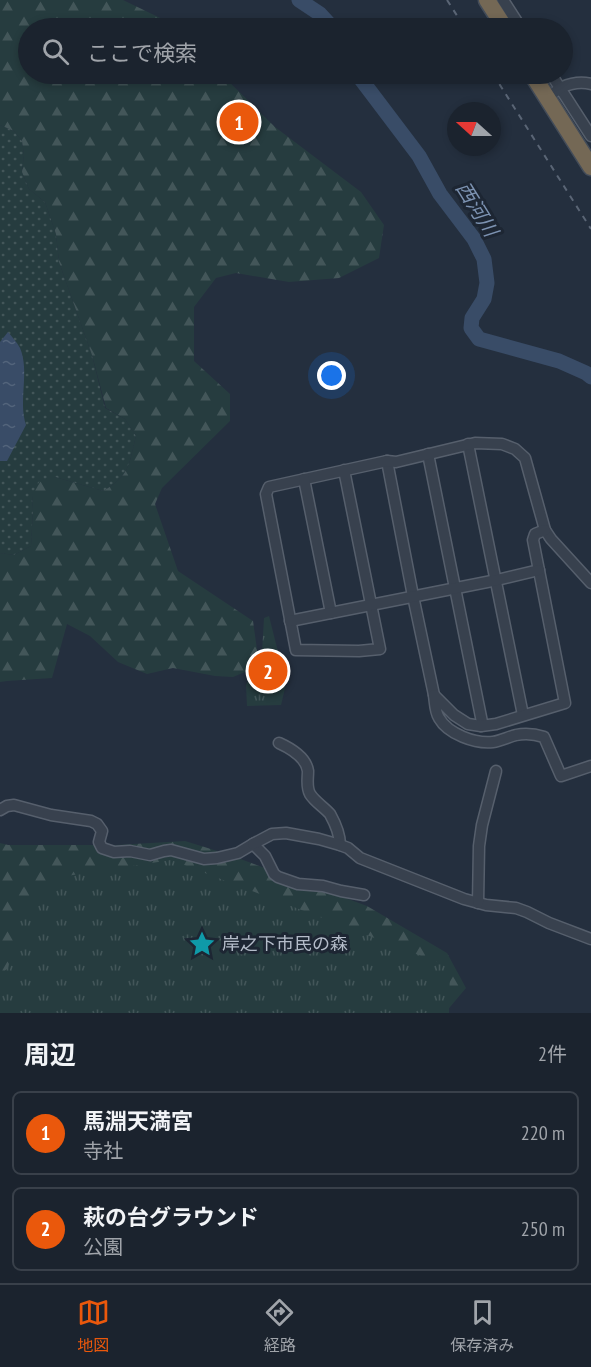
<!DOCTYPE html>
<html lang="ja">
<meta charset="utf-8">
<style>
:root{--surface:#1b232e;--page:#282f3a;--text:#f1f3f6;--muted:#a0a4aa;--line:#39404a;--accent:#ea580c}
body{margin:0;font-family:"PT Sans Narrow","Noto Sans JP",sans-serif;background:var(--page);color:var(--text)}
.compass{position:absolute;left:447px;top:102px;width:54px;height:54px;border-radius:50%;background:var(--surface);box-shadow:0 3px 9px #0003;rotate:291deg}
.you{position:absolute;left:332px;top:376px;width:21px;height:21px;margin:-15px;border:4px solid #fff;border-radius:50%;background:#1a73e8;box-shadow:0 0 0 9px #1a73e833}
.badge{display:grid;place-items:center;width:39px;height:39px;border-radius:50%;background:var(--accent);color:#fff;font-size:20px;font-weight:700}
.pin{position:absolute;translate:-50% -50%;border:3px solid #fff;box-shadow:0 2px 6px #0006}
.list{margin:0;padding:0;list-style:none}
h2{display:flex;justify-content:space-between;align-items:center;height:78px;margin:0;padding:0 24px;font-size:26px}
h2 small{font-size:20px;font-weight:400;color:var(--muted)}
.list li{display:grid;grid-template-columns:39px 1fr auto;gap:18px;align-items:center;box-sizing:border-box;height:84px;margin:0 12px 12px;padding:0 12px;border:2px solid var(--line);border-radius:9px}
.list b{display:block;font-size:22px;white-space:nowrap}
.list p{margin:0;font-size:20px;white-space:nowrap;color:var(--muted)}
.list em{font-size:20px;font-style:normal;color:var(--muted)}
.icon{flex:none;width:33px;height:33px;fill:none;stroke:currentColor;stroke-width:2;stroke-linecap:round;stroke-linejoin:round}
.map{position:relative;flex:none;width:591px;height:1013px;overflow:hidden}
.search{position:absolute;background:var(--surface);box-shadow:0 3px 9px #0003;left:18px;right:18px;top:18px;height:66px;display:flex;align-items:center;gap:15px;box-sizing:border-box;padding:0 21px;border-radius:33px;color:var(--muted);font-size:22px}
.sheet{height:270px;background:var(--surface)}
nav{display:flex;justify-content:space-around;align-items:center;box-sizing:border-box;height:84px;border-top:2px solid var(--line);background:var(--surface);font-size:16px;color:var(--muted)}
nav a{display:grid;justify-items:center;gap:3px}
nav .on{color:var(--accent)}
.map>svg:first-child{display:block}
.grass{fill:url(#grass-dots)}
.forest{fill:url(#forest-firs)}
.park{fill:url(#park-tufts)}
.water{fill:url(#water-ripples)}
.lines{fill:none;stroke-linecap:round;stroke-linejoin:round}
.river{stroke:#394c67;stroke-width:15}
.minor-casing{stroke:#565f6c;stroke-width:13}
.highway-casing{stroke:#434c59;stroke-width:19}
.minor{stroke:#38414e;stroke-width:10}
.highway{stroke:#746855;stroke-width:16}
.rail{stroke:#5a6575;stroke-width:2;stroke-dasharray:6 6;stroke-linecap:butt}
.labels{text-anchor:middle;stroke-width:6;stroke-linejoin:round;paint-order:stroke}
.poi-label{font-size:18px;fill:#b4bcc9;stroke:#1d2633;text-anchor:start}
.water-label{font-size:20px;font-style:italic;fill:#7c92b1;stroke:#1d2633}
</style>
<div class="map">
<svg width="591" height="1013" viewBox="0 0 591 1013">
<defs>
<pattern id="grass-dots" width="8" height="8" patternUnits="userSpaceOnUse" patternTransform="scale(1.5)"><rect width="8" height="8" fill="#263c3f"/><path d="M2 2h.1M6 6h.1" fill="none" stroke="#435659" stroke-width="1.8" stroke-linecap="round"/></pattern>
<pattern id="forest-firs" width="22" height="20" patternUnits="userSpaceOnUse" patternTransform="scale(1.5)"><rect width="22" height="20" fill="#263c3f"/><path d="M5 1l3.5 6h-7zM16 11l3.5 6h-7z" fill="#435659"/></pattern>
<pattern id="park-tufts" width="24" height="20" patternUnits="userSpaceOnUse" patternTransform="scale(1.5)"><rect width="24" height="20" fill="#263c3f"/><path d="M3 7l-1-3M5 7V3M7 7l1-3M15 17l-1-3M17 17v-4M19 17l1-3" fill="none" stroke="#435659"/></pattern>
<pattern id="water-ripples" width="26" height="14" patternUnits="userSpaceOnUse" patternTransform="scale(1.5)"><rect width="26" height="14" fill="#394c67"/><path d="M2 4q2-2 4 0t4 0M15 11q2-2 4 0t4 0" fill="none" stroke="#53647b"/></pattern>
</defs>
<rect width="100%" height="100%" fill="#242f3e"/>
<path class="grass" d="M 0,125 L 14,131 L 22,141 L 24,155 L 22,172 L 29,189 L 45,202 L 56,234 L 59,262 L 92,355 L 105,408 L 125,419 L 136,436 C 129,464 130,476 103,491 L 55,477 L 32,495 L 33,510 L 31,546 L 14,555 L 0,553 Z"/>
<g class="forest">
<path d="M 0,0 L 123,0 L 181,28 L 28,28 L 28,74 L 221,74 L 275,127 L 361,192 L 384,225 L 379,258 L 339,278 L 289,282 L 236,273 L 216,278 L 194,307 L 194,361 L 230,394 L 230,421 L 162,488 L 155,504 L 178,571 L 253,621 L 258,657 L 255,664 L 245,672 L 233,677 L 215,676 L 173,668 L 147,674 L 118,662 L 90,636 L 67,624 L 52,678 L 7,681 L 0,682 L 0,553 L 14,555 L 31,546 L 33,510 L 32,495 L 39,482 L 55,477 L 103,491 C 130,476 129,464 136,436 L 125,419 L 106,408 L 92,355 L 59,262 L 56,234 L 45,202 L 29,189 L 22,172 L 24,155 L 22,141 L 14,131 L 0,125 Z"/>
<polygon points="185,841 227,854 367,906 447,953 466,988 445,1013 0,1013 0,843 8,845 116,845"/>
</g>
<g class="park">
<polygon points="269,616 286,684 281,705 247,706 246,685 262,652 264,618"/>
<polygon points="171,860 450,967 449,1013 0,1013 0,975 8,968 19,921 60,877"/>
</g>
<path class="water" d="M 8,332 C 12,337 17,342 20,348 C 30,372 18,400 26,425 L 7,461 L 0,461 L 0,342 Z"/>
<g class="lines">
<g class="river">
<polyline points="299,0 320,14 333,28"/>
<polyline points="357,74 419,156 440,194 474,239 484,259 487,283 484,299 472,318 471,328 479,339 559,361 586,373 591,377"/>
</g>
<g class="minor-casing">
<g id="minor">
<polyline points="503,0 521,28"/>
<polyline points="551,74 591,136"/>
<path d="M 555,92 C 564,84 579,81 591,84"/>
<polyline points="468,444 523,715"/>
<polyline points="428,454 482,722 481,726"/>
<polyline points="387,461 413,596 434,695"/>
<polyline points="344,470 380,649 359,651 296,650 266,494 269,487 387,461 396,462 475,443 502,444 515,449 525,458 545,530 551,539 591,583"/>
<polyline points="304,479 331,613"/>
<path d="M 545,530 L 535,534 L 533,540 L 565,703 L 496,724 L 481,726 L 468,724 L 454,715 L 434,695 C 435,702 435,712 439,718 C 448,734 475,744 493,742 C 501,741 508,737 516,735 C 525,733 535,734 544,737 L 561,776 L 591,766"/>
<polyline points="290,621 497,580 539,570"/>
<path d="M 279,743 C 290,748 306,757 308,771 C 308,779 306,787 310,794 C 315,802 324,807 330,814 C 335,823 340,836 340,845"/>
<polyline points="0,810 7,806 14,805 51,815 91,821 97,824 102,831 99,842 102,848 114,852 130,851 150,855 164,851 171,850 204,859 217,858 238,853 253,844 265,856 274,874 278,877 298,884 323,886 341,891 364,895"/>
<polyline points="253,844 272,834 286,833 319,839 340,845 348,848 360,858 464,899 486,905 516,908 527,912 549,923 591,939"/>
<polyline points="478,903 479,846 482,825 496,771"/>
</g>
</g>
<g class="highway-casing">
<g id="highway">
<polyline points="487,0 505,28"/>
<polyline points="532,74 591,167"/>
</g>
</g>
<use href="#minor" class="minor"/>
<use href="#highway" class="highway"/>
<g class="rail">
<polyline points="447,0 465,28"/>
<polyline points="493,74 591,229"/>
</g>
</g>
<defs>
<g id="sight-bare" transform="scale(2.07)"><path d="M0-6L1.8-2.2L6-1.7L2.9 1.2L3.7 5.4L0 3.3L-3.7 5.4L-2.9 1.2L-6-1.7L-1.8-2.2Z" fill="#0f9aa8" stroke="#1d2633" stroke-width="2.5" paint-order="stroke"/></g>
</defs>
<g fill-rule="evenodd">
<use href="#sight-bare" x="202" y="944"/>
</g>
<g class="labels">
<g class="poi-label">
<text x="222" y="950">岸之下市民の森</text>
</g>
<g class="water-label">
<text transform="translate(477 209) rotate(58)" y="7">西河川</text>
</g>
</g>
</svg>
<svg class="compass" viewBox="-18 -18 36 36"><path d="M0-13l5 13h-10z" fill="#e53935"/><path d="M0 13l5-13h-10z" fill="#a0a4aa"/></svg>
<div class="you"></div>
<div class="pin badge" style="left:239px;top:122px">1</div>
<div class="pin badge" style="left:268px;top:671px">2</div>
<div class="search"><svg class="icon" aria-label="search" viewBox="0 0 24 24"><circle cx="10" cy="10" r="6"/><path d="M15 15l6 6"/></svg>ここで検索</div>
</div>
<section class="sheet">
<h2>周辺<small>2件</small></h2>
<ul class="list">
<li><span class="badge">1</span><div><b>馬淵天満宮</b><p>寺社</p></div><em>220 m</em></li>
<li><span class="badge">2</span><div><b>萩の台グラウンド</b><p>公園</p></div><em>250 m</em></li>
</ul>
</section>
<nav>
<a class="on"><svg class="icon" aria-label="map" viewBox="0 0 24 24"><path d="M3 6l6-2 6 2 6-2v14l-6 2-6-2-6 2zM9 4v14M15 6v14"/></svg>地図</a>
<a><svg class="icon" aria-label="directions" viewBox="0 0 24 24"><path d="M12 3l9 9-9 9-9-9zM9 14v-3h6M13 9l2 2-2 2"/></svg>経路</a>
<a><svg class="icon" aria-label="saved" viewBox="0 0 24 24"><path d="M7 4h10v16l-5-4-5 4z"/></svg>保存済み</a>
</nav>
